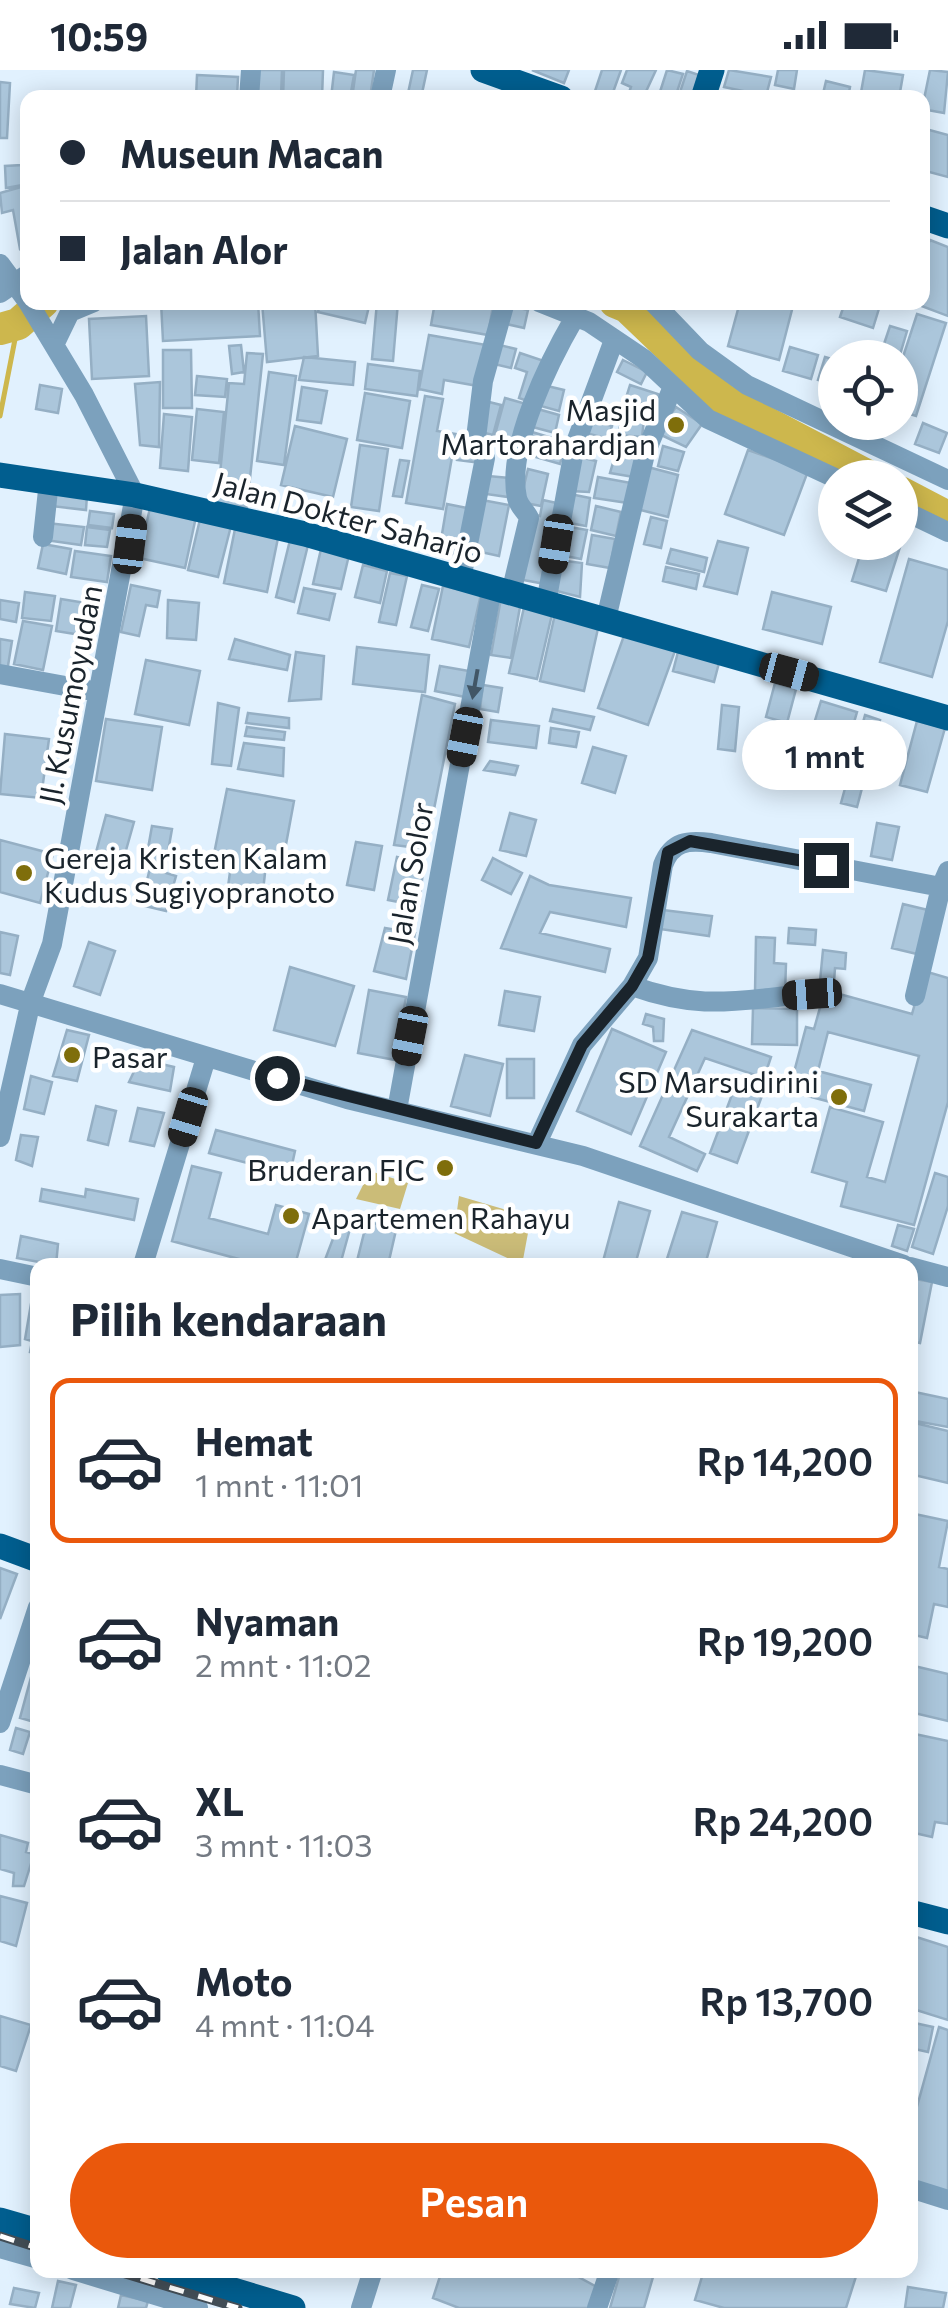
<!DOCTYPE html>
<html lang="id">
<meta charset="utf-8">
<style>
body{margin:0;font-family:Commissioner,sans-serif;background:#f6f6f7;color:#1f2937;height:100vh;display:flex;flex-direction:column;font-size:38px;white-space:nowrap}
*{box-sizing:border-box;margin:0}
p{font-size:32px;color:#747a83}
.icon{flex:none;width:55px;height:55px;fill:none;stroke:currentColor;stroke-width:2;stroke-linecap:round;stroke-linejoin:round}
.map{position:relative;flex:1;overflow:hidden}
.panel{position:absolute;left:30px;top:1188px;width:888px;height:1020px;display:flex;flex-direction:column;background:#fff;border-radius:20px;box-shadow:0 5px 25px #0003}
.panel>*{flex:none}
.top-card{position:absolute;left:20px;top:20px;width:910px;height:220px;border-radius:20px;box-shadow:0 5px 25px #0003;display:grid;align-content:center;height:220px;padding:0 40px;background:#fff}
.tools{position:absolute;left:818px;top:270px;display:grid;gap:20px}
.tools a{display:grid;place-items:center;width:100px;height:100px;border-radius:50%;background:#fff;box-shadow:0 5px 25px #0003;font-size:50px}
.end{position:absolute;width:45px;height:45px;margin:-22px;border:12px solid #1a242c;background:#fff;box-shadow:0 0 0 5px #fff}
.from{border-radius:50%}
.bubble{position:absolute;height:70px;border-radius:35px;background:#fff;box-shadow:0 5px 25px #0003;font-size:32px;font-weight:600;line-height:70px;text-align:center}
.car{position:absolute;width:30px;height:60px;margin:-30px -15px;border-radius:12px;box-shadow:0 0 8px 2px #0007;background:linear-gradient(#222 24%,#8ab4d8 0 40%,#222 0 76%,#8ab4d8 0 86%,#222 0)}
.top-card b{display:flex;align-items:center;gap:35px;height:95px;font-size:38px}
.top-card b+b{border-top:2px solid #e0e1e3}
.top-card i{width:25px;height:25px;background:#1f2937}
ul{padding:0;list-style:none}
li{display:flex;align-items:center;gap:30px;height:165px;margin:0 20px 15px;padding:0 20px;border:5px solid transparent;border-radius:20px}
li div{flex:1}
li b{display:block;font-size:38px}
li em{font-style:normal;font-weight:600}
li.active{border-color:#ea580c}
li>.icon{width:90px;height:90px;stroke-width:1.5}
h2{padding:0 40px;font-size:45px;line-height:120px}
.cta{display:flex;gap:20px;margin-top:auto;padding:20px 40px}
.cta a{flex:1;height:115px;border-radius:60px;background:#ea580c;color:#fff;font-size:40px;font-weight:600;line-height:115px;text-align:center}
.status{display:flex;justify-content:space-between;align-items:center;height:70px;padding:0 50px;background:#fff;direction:ltr}
.status svg{height:28px;fill:currentColor}
.map>svg:first-child{display:block}
.green{fill:#cbbc78}
.lines{fill:none;stroke-linecap:round;stroke-linejoin:round}
.stream{stroke:#cdb74d;stroke-width:5}
.river{stroke:#cdb74d;stroke-width:32}
.building{fill:#abc6db;stroke:#95afc4;stroke-width:2.5}
.minor{stroke:#7ca1bd;stroke-width:20}
.major{stroke:#015e8f;stroke-width:25}
.rail-casing{stroke:#434e57;stroke-width:9}
.rail{stroke:#fff;stroke-width:5;stroke-dasharray:15;stroke-linecap:butt}
.oneway{fill:#415666}
.route{stroke:#1a242c;stroke-width:12}
.poi-dot{fill:#7f6e0b;stroke:#fff;stroke-width:4}
.labels{text-anchor:middle;dominant-baseline:central;stroke-width:9;stroke-linejoin:round;paint-order:stroke}
.poi-label{font-size:30px;fill:#1a242c;stroke:#fff;text-anchor:end}
.street-label{font-size:30px;fill:#1a242c;stroke:#fff}
</style>
<div class="status"><b>10:59</b><svg viewBox="0 0 49 12"><path d="M0 12V9h3v3zM5 12V6h3v6zM10 12V3h3v9zM15 12V0h3v12zM26 1h20v11H26zM47 4h2v5h-2z"/></svg></div>
<div class="map">
<svg width="948" height="2238" viewBox="0 0 948 2238">
<rect width="100%" height="100%" fill="#e1f1fe"/>
<path class="green" d="M370,1101l38,12 -8,26 -44,-10z
M459,1126l72,21 -9,48 -68,-32z"/>
<g class="lines">
<path class="stream" d="M0,346l18,-92"/>
<path class="river" d="M615,232l12,5 97,93 148,78
M0,259l18,-5 25,-22
M900,422l48,25"/>
</g>
<path class="building" d="M258,0h24l-1,28h-24z
M284,0h39l-1,28h-39z
M356,0h18l-4,28h-18z
M413,0h14l-6,28h-14z
M532,0h37l-5,13z
M602,0h19l-10,28 -17,-4z
M627,0h29l-13,28h-16l4,-11 -9,-4z
M667,0l16,4 -8,24h-17z
M729,0l42,7 -5,19 -42,-9z
M778,0h19l-3,19 -19,-4z
M865,0l38,5 -4,23h-39z
M930,0l18,2 -4,41 -22,-4z
M687,1l15,5 -8,22h-16z
M334,2l20,3 -4,23h-19z
M197,5l41,2 -1,21h-41z
M826,11l24,6 -2,11h-26z
M0,12l10,1 -3,55h-7z
M922,58l26,7v42l-26,-7z
M22,85h6v29l-22,4 -1,-22 17,-1z
M28,115v61l-8,3 -7,-39 -11,3 -2,-20z
M930,170l18,7v69l-37,-14h11v-43z
M161,232h97l2,34 -97,5z
M262,232h53l3,54 -51,6z
M320,232h50l-5,21 -47,-11z
M377,232h21l-5,59 -21,-2z
M435,232l58,4 -5,29 -57,-10z
M740,232h54l-15,58 -51,-14z
M845,232h36l-8,26 -33,-11z
M506,235l22,5 -4,18 -22,-5z
M917,244l29,9 -30,93 -16,-5v-45z
M146,246l3,60 -57,3 -3,-60z
M890,256l17,5 -8,27 -18,-5z
M429,265l57,10 -8,41 -34,-6 -2,14 -23,-5z
M495,274l21,5 -5,19 -21,-5z
M241,275l3,27 -12,2 -3,-28z
M790,277l28,8 -7,24 -28,-8z
M163,280h28l1,58h-29z
M247,283l16,1 -16,153 -30,-3 12,-121 15,1z
M520,283l24,8 -14,41 -11,-4 8,-26 -12,-4z
M304,287l51,5 -2,23 -54,-5z
M825,287l10,3v25l-17,-5z
M623,290l24,12 -6,12 -24,-12z
M368,294l52,7 -3,25 -52,-7z
M269,302l27,4 -12,89 -27,-4z
M197,306l30,3 -2,18 -30,-2z
M160,312l-1,65 -19,-2 -5,-61z
M40,315l22,4 -4,24 -22,-4z
M543,315l21,5 -5,21 -22,-6z
M630,315l28,9 -4,14 -28,-10z
M302,317l25,4 -6,32 -24,-3z
M365,323l45,8 -8,47 -45,-8z
M425,326l18,3 -6,32 19,3 -13,75 -37,-6z
M505,328l25,7 -11,43 -26,-6z
M485,331l16,4 -8,30 -16,-4z
M676,337l26,17 -16,23 -29,-14z
M534,338l25,7 -4,18 -26,-7z
M197,339l27,3 -5,51 -27,-3z
M164,344l28,3 -4,54 -28,-3z
M622,348l22,2 -2,17 -24,-2z
M590,350l22,6 -4,13 -22,-6z
M923,353l24,10 -8,20 -24,-9z
M295,356l52,13 -14,58 -52,-12z
M532,362l34,10 -6,22 -35,-10z
M459,371l25,3 -2,19 -25,-3z
M619,372l22,6 -7,29 -24,-4z
M360,375l28,4 -9,62 -28,-4z
M663,376l21,6 -6,19 -20,-5z
M748,380l60,21 -24,64 -59,-21z
M576,386l20,5 -7,31 -19,-1z
M400,390l9,1 -7,36 -9,-1z
M644,396l34,9 -10,42 -35,-9z
M528,399l20,5 -7,32 -21,-4z
M488,406l23,2 -3,19 -22,-3z
M598,407l33,6 -3,20 -34,-5z
M53,421l34,4 -1,15 -35,-4z
M570,424l20,4 -4,28 -22,-4z
M482,430l27,5 -10,51 -27,-6z
M543,430l18,4 -16,80 -27,-5 13,-65 9,2z
M151,433l46,9 -12,56 -46,-10z
M447,434l20,4 -8,47 -20,-3z
M596,436l25,6 -5,24 -25,-6z
M90,441l24,3 -2,14 -24,-3z
M201,445l31,7 -14,55 -30,-7z
M651,447l16,4 -6,27 -17,-4z
M47,453l37,4 -3,18 -36,-5z
M236,454l43,9 -12,59 -43,-9z
M564,456l23,4 -6,29 -21,-4z
M87,457l23,3 -3,17 -22,-2z
M592,465l23,4 -5,29 -23,-4z
M291,466l18,5 -15,61 -18,-5z
M718,471l30,7 -11,46 -33,-8z
M864,472l36,5 -14,44 -34,-10z
M43,474l28,5 -5,25 -28,-6z
M321,479l28,6 -8,34 -28,-5z
M671,479l36,9 -3,14 -37,-9z
M75,481l36,5 -4,26 -36,-5z
M909,489l39,11v51l-16,56 -52,-15z
M558,490l24,3 -2,34 -27,-7z
M363,495l24,6 -7,32 -25,-6z
M666,497l33,7 -3,15 -33,-8z
M390,503l17,3 -11,49 -17,-3z
M131,515l29,6 -3,16 -11,-2 -7,31 -18,-4z
M422,515l17,4 -11,42 -17,-4z
M443,516l38,8 -12,53 -37,-8z
M304,518l31,6 -6,26 -31,-7z
M25,522l30,4 -4,25 -29,-3z
M772,522l59,15 -9,37 -59,-15z
M501,528l20,3 -10,57 -20,-3z
M61,529l25,4 -5,32 -25,-4z
M0,530l19,3 -3,19 -16,-3z
M168,530l31,3 -3,37 -29,-2z
M525,533l28,7 -16,69 -28,-6z
M555,544l44,10 -15,67 -44,-10z
M23,551l29,5 -9,44 -29,-6z
M626,560l50,18 -28,77 -50,-17z
M0,569l12,2 -5,31 -7,-1z
M235,569l55,16 -3,15 -58,-11z
M357,577l72,8 -4,37 -72,-8z
M679,578l41,11 -6,23 -41,-11z
M296,582l28,4 -3,43 -32,2z
M146,590l54,11 -11,54 -54,-11z
M440,596l29,5 -4,26 -30,-6z
M775,613l21,6 -9,34 -21,-6z
M483,615l19,3 -4,24 -18,-3z
M422,625l33,9 -29,145 -32,-4z
M821,631l36,11 -16,55 -37,-11z
M218,633l21,5 -8,58 -19,-2z
M722,635l17,2 -4,44 -17,-2z
M553,639l41,8 -4,13 -40,-9z
M248,643l41,5v10l-43,-5z
M865,645l15,5 -23,87 -16,-4z
M106,649l56,8 -10,63 -56,-9z
M491,650l48,6 -3,22 -48,-6z
M917,651l28,7 -18,64 -27,-7z
M247,657l38,5 -1,8 -39,-4z
M767,657l20,5 -8,31 -19,-5z
M551,658l28,4 -3,15 -27,-4z
M5,664l44,5 -8,59 -41,-4z
M244,673l40,5 -1,28 -45,-7z
M593,677l33,9 -11,37 -33,-10z
M490,691l28,5 -3,9 -31,-5z
M227,719l67,12 -12,65 -16,-2 -3,27 -35,-4 4,-30 -18,-3z
M510,743l26,7 -10,36 -26,-6z
M106,745l28,7 -13,46 -27,-8z
M877,753l22,4 -7,33 -21,-4z
M152,756l20,3 -6,34 -20,-3z
M0,770l53,14 -13,49 -40,-11z
M356,772l26,4 -8,44 -27,-5z
M397,787l27,6 -5,43 -31,-6z
M493,788l29,15 -11,21 -29,-14z
M150,798l26,8 -10,35 -25,-6z
M530,806l19,9 82,13 -5,29 -76,-15 -10,21 70,16 -5,23 -104,-24z
M903,834l29,7 -11,44 -29,-7z
M663,840l49,6 -3,20 -49,-7z
M385,858l30,5 -9,46 -32,-8z
M789,858l27,2 -1,15 -27,-2z
M0,862l18,4 -8,39 -10,-2z
M756,867l19,1 -1,25 12,1 -1,29 -30,-1z
M89,872l26,9 -15,44 -26,-9z
M823,880l23,3 -1,16 -10,-1 -1,14 -14,-1z
M290,897l64,19 -19,60 -61,-16z
M924,901l24,7v124l-34,123 -73,-19 6,-24 -35,-10 18,-65 53,15 -16,55 18,5 34,-126 -91,-24 -10,39 53,14 -7,26 -75,-20 17,-64 8,2 11,-39 87,24z
M369,920l37,7 -11,63 -37,-7z
M505,921l35,6 -6,34 -35,-6z
M753,938l44,1v36l-45,-1z
M646,944l18,5 -1,22h-9l-1,-14 -10,-3z
M612,959l54,23 -35,82 -54,-23z
M67,960l22,5 -12,46 -24,-5z
M692,960l79,27 -7,21 -59,-20 -36,79 36,17 -8,17 -57,-25z
M465,985l38,9 -13,52 -39,-10z
M140,989l34,8 -4,24 -41,-9z
M507,989h27v39h-27z
M31,1006l21,6 -8,32 -20,-5z
M736,1014l27,9 -26,70 -27,-10z
M96,1036l20,5 -8,34 -20,-5z
M138,1038l26,5 -10,33 -24,-5z
M216,1060l79,21 -5,23 -81,-21z
M21,1065l17,2 -6,29 -16,-6z
M192,1096l29,7 -12,45 59,16 8,-29 33,9 -14,51h-34l-89,-24z
M935,1103l13,4v29l-15,48 -21,-7z
M42,1119l43,8 1,-8 52,10 -4,21 -94,-19z
M619,1132l31,9 -15,54h-33z
M682,1142l35,10 -12,43h-40z
M342,1145l11,3 -13,47h-17z
M367,1151l29,9 -8,35h-32z
M898,1155l16,4 -7,22 -15,-5z
M21,1166l37,8 -2,21 -39,-7z
M910,1208l22,4 -12,61 -10,-2z
M20,1224v51l-20,2v-52z
M32,1228h6v56l-8,-2 2,-11 -7,-2z
M910,1321l38,8v28l-38,-7z
M915,1353l33,8v52l-38,-9z
M910,1443l38,8 -9,46 9,2v38l-14,-3 -7,34 -17,-4z
M0,1498l17,6 -17,45z
M910,1595l38,9v47l-38,-9z
M33,1600l5,2v51l-18,-5z
M16,1658l14,4 -7,22 -13,-4z
M910,1663l38,8v83l-13,-2 -3,15 -22,-5z
M0,1765l28,8 -2,9 8,2 -10,32h-11l1,-13 -14,-4z
M0,1826l27,7 -11,43 -16,-5z
M910,1865l38,12v73l-38,-12z
M0,1946l31,9 -15,46 -16,-5z
M910,1952l23,5 -5,25 -18,-4z
M939,1957l9,3v163l-38,-10v-51z
M442,2200h134l-1,5 22,12 -8,21h-130l-26,-10z
M621,2200h34l-11,38h-34z
M704,2200h154l-12,38h-122l-29,-8z
M58,2211l18,4 -6,23h-18z
M908,2217l38,6 -3,15h-38z
M14,2218l25,5 -4,15 -25,-4z
M121,2225l27,6 -2,7h-28z"/>
<g class="lines">
<path class="minor" d="M249,28l2,-28
M380,28l6,-28
M0,194l28,38
M0,223l28,-19
M539,232l50,20 55,37 64,60 127,59
M653,232l47,49 47,34 201,95
M55,273l15,-31 24,-10
M476,368l7,-57 22,-79
M900,439l48,23
M43,467l6,-56
M461,509l24,-121
M511,523l18,-75c-3,-7 -10,-11 -12,-20 -11,-51 33,-138 58,-181
M546,533l29,-158 39,-105
M606,549l39,-165 27,-65
M0,604l98,18
M632,916c73,26 108,13 180,8
M0,924l347,105 236,57 321,109
M915,926l26,-109
M397,1040l95,-522
M0,1067l31,-136 21,-57 83,-449 -51,-100 -56,-93
M537,1073l45,-98 50,-59 16,-28 15,-93c9,-24 25,-25 48,-22l230,44 7,-16
M143,1195l63,-207
M910,1197l38,10
M0,1199l38,8
M0,1653l38,-116
M0,1705l38,10
M910,2118l38,12
M0,2178l38,11
M73,2200l125,38
M361,2238l12,-38
M597,2238l13,-38"/>
<path class="major" d="M483,0l78,28
M703,28l9,-28
M922,147l26,9
M0,405l135,20 170,39 643,184
M0,1476l38,14
M910,1842l38,10
M0,2150l38,11
M167,2200l126,38"/>
<defs>
<path id="rail" d="M0,2166l38,12
M112,2200l126,38"/>
</defs>
<use href="#rail" class="rail-casing"/>
<use href="#rail" class="rail"/>
</g>
<defs><path id="oneway-solid" d="M-6-.8H1V-3.2L6.5 0L1 3.2V.8H-6Z" transform="scale(2.5)"/></defs>
<use class="oneway" href="#oneway-solid" transform="translate(475 614) rotate(100)"/>
<g class="lines">
<path class="route" d="M277,1008l259,65 46,-98 50,-59 16,-28 20,-106 22,-11 136,24"/>
</g>
<g class="poi-dot">
<circle cx="676" cy="355" r="10"/>
<circle cx="24" cy="803" r="10"/>
<circle cx="72" cy="985" r="10"/>
<circle cx="839" cy="1027" r="10"/>
<circle cx="445" cy="1098" r="10"/>
<circle cx="291" cy="1146" r="10"/>
</g>
<g class="labels">
<g class="poi-label">
<text x="656" y="338">Masjid<tspan x="656" dy="34">Martorahardjan</tspan></text>
<text x="44" y="786" text-anchor="start">Gereja Kristen Kalam<tspan x="44" dy="34">Kudus Sugiyopranoto</tspan></text>
<text x="92" y="985" text-anchor="start">Pasar</text>
<text x="819" y="1010">SD Marsudirini<tspan x="819" dy="34">Surakarta</tspan></text>
<text x="425" y="1098">Bruderan FIC</text>
<text x="311" y="1146" text-anchor="start">Apartemen Rahayu</text>
</g>
<g class="street-label">
<text transform="translate(349 446) rotate(15)">Jalan Dokter Saharjo</text>
<text transform="translate(69 624) rotate(-79)">Jl. Kusumoyudan</text>
<text transform="translate(409 803) rotate(-80)">Jalan Solor</text>
</g>
</g>
</svg>
<div class="tools">
<a><svg class="icon" aria-label="locate" viewBox="0 0 24 24"><circle cx="12" cy="12" r="6"/><path d="M12 2v4M12 18v4M2 12h4M18 12h4"/></svg></a>
<a><svg class="icon" aria-label="layers" viewBox="0 0 24 24"><path d="M12 4l9 5-9 5-9-5zM3 14l9 5 9-5"/></svg></a>
</div>
<i class="end from" style="left:277px;top:1008px"></i>
<i class="end" style="left:826px;top:795px"></i>
<div class="bubble" style="left:742px;top:650px;width:165px">1 mnt</div>
<i class="car" style="left:130px;top:474px;rotate:7deg"></i>
<i class="car" style="left:556px;top:474px;rotate:189deg"></i>
<i class="car" style="left:789px;top:602px;rotate:105deg"></i>
<i class="car" style="left:465px;top:667px;rotate:191deg"></i>
<i class="car" style="left:812px;top:924px;rotate:266deg"></i>
<i class="car" style="left:410px;top:966px;rotate:191deg"></i>
<i class="car" style="left:188px;top:1047px;rotate:197deg"></i>
<div class="top-card">
<b><i class="from"></i>Museun Macan</b>
<b><i></i>Jalan Alor</b>
</div>
<section class="panel">
<h2>Pilih kendaraan</h2>
<ul>
<li class="active"><svg class="icon" aria-label="car" viewBox="0 0 24 24"><path d="M5 17H2v-5l4-1 3-4h7l3 4 3 1v5h-3M9 17h6M6 11h13"/><circle cx="7" cy="17" r="2"/><circle cx="17" cy="17" r="2"/></svg><div><b>Hemat</b><p>1 mnt · 11:01</p></div><em>Rp 14,200</em></li>
<li><svg class="icon" aria-label="car" viewBox="0 0 24 24"><path d="M5 17H2v-5l4-1 3-4h7l3 4 3 1v5h-3M9 17h6M6 11h13"/><circle cx="7" cy="17" r="2"/><circle cx="17" cy="17" r="2"/></svg><div><b>Nyaman</b><p>2 mnt · 11:02</p></div><em>Rp 19,200</em></li>
<li><svg class="icon" aria-label="car" viewBox="0 0 24 24"><path d="M5 17H2v-5l4-1 3-4h7l3 4 3 1v5h-3M9 17h6M6 11h13"/><circle cx="7" cy="17" r="2"/><circle cx="17" cy="17" r="2"/></svg><div><b>XL</b><p>3 mnt · 11:03</p></div><em>Rp 24,200</em></li>
<li><svg class="icon" aria-label="car" viewBox="0 0 24 24"><path d="M5 17H2v-5l4-1 3-4h7l3 4 3 1v5h-3M9 17h6M6 11h13"/><circle cx="7" cy="17" r="2"/><circle cx="17" cy="17" r="2"/></svg><div><b>Moto</b><p>4 mnt · 11:04</p></div><em>Rp 13,700</em></li>
</ul>
<div class="cta"><a>Pesan</a></div>
</section>
</div>
